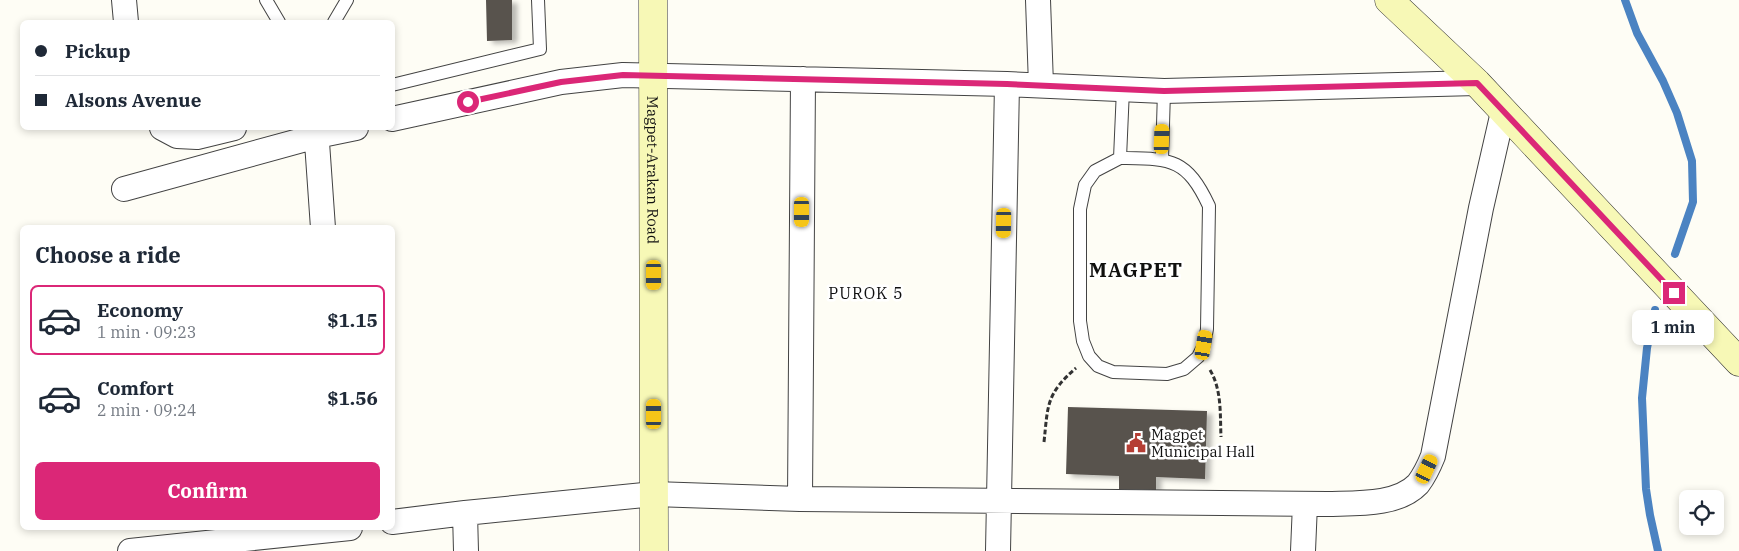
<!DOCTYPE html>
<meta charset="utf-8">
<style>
body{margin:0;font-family:"IBM Plex Serif",serif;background:#f2f2f3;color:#1f2937;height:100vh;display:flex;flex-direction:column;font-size:19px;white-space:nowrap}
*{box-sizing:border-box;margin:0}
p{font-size:16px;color:#747a83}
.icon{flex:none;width:28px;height:28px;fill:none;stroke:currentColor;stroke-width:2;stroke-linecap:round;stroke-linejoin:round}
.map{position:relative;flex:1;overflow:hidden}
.drawer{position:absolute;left:20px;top:225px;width:375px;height:305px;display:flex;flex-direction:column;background:#fff;border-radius:8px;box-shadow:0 2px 8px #0003}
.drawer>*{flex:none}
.guide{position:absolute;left:20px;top:20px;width:375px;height:110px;border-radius:8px;box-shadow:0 2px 8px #0003;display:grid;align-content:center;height:110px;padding:0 15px;background:#fff}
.tools{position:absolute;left:1679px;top:490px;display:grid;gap:10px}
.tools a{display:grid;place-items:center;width:45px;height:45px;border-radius:8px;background:#fff;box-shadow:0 2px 8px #0003;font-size:25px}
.end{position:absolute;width:22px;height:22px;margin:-11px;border:6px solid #db2777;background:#fff;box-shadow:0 0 0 2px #fff}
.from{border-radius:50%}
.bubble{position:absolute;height:35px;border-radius:8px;background:#fff;box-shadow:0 2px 8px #0003;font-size:16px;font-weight:800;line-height:35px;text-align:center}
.car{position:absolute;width:15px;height:30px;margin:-15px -8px;border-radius:6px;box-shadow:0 0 4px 1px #0007;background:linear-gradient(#f5c518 24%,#345 0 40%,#f5c518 0 76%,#345 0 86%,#f5c518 0)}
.guide b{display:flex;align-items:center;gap:18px;height:48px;font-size:19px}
.guide b+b{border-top:1px solid #e0e1e3}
.guide i{width:12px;height:12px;background:#1f2937}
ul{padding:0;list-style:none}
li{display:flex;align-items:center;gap:15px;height:70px;margin:0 10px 8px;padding:0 5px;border:2px solid transparent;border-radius:8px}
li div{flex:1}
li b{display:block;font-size:19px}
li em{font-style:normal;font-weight:800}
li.active{border-color:#db2777}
li>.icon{width:45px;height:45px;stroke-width:1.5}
h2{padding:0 15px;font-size:22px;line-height:60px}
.primary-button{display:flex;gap:10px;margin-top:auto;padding:10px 15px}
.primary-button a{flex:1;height:58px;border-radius:8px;background:#db2777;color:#fff;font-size:20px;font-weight:800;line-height:58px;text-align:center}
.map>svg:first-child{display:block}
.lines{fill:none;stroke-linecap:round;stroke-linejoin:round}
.stream{stroke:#4b83c2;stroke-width:8}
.building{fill:#58534e;filter:url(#shadow)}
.service-casing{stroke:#434343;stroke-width:14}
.minor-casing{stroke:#434343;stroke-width:26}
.secondary-casing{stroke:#323232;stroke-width:29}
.path{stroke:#323232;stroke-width:3;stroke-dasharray:5 2.5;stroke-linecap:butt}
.service{stroke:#fff;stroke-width:12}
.minor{stroke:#fff;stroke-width:24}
.secondary{stroke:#f7f8b6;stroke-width:28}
.route{stroke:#db2777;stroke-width:6}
.labels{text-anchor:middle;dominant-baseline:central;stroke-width:5;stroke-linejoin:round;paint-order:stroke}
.street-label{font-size:15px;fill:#101010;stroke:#fff}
.poi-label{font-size:15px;fill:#101010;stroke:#fff;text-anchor:start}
.neighbourhood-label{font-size:16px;letter-spacing:1px;fill:#101010;stroke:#fff}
.district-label{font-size:20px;font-weight:bold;letter-spacing:1px;fill:#101010;stroke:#fff}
</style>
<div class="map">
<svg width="1739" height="551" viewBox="0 0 1739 551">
<defs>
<filter id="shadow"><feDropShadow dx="5.5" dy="3" stdDeviation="2.5" flood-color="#0004"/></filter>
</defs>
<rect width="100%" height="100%" fill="#fefdf5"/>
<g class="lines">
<path class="stream" d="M1625,0l12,33 26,48 14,32 15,48 1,41 -18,52
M1655,310l-8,38 -5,50 4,91 4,26 8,36"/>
</g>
<path class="building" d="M486,0h26v40l-25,1z
M1068,407l139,4 -2,68 -49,-2v13l-37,-1v-13l-53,-2z"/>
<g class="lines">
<defs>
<path id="service" d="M266,0l13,22
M334,22l13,-22
M392,85l148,-36 -2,-49
M1120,158c50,1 66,-1 89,48l-2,123 -3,16 -6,12 -14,12 -17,5 -54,-2 -15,-6 -9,-10 -6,-15 -3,-20v-112l5,-24 10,-14z
M1120,158l3,-69
M1162,159l2,-68"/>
<path id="minor" d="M124,0l2,22
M1038,0l3,85
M392,119l169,-37 62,-7 384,9 157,7 313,-8
M162,128l15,8 20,1 37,-9
M316,128l7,100
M124,189l193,-53 39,-8
M800,499l3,-420
M465,513l1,38
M392,522l73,-9 189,-19 146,5 527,5c28,-1 70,2 91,-20 6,-8 11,-18 15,-28l48,-248 22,-96
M130,551l220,-23
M998,551l9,-467
M1303,551l2,-47"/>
<g id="secondary">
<path id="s1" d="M653,0l1,551"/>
<path d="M1389,0l88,83 262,279"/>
</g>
</defs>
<use href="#service" class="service-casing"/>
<use href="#minor" class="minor-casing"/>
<use href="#secondary" class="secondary-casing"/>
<path class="path" d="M1210,370c12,20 10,45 11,67
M1044,442c4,-37 2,-48 32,-74"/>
<use href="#service" class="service"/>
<use href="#minor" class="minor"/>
<use href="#secondary" class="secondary"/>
</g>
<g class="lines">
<path class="route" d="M468,102l93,-20 62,-7 384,9 157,7 313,-8 197,210"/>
</g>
<defs>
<symbol id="civic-bare" viewBox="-9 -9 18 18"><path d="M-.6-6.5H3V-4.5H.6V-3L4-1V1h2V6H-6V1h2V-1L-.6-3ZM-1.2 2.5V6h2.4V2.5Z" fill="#b53e34" stroke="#fff" stroke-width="2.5" paint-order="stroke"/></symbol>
</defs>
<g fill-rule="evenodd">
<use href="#civic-bare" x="1122" y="429" width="28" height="28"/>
</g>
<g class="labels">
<g class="street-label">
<text stroke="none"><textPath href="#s1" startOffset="170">Magpet-Arakan Road</textPath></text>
</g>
<g class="poi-label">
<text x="1151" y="434">Magpet<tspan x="1151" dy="17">Municipal Hall</tspan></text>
</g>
<g class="neighbourhood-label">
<text x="866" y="293">PUROK 5</text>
</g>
<g class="district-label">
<text x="1136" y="269">MAGPET</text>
</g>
</g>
</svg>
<div class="tools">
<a><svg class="icon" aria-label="locate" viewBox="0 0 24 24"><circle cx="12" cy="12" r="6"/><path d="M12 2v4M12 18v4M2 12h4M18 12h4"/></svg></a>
</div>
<i class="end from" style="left:468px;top:102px"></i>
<i class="end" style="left:1674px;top:293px"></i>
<div class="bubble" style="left:1632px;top:310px;width:82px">1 min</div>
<i class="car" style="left:1162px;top:139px;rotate:2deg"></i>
<i class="car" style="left:802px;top:212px;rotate:180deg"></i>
<i class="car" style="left:1004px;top:223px;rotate:181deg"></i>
<i class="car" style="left:654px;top:275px;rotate:180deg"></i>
<i class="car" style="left:1204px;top:345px;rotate:9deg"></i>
<i class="car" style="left:654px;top:414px;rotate:0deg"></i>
<i class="car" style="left:1427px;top:469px;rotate:25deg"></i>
<div class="guide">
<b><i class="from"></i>Pickup</b>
<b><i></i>Alsons Avenue</b>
</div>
<section class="drawer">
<h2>Choose a ride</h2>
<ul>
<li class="active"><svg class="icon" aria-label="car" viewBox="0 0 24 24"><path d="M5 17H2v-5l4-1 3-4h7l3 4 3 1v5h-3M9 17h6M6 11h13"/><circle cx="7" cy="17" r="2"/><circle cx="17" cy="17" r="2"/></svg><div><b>Economy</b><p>1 min · 09:23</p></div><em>$1.15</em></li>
<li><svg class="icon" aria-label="car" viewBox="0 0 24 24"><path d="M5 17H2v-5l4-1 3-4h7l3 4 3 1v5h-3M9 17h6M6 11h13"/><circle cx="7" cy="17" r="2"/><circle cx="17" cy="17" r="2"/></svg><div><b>Comfort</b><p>2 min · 09:24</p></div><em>$1.56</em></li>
</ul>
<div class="primary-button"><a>Confirm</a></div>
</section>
</div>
